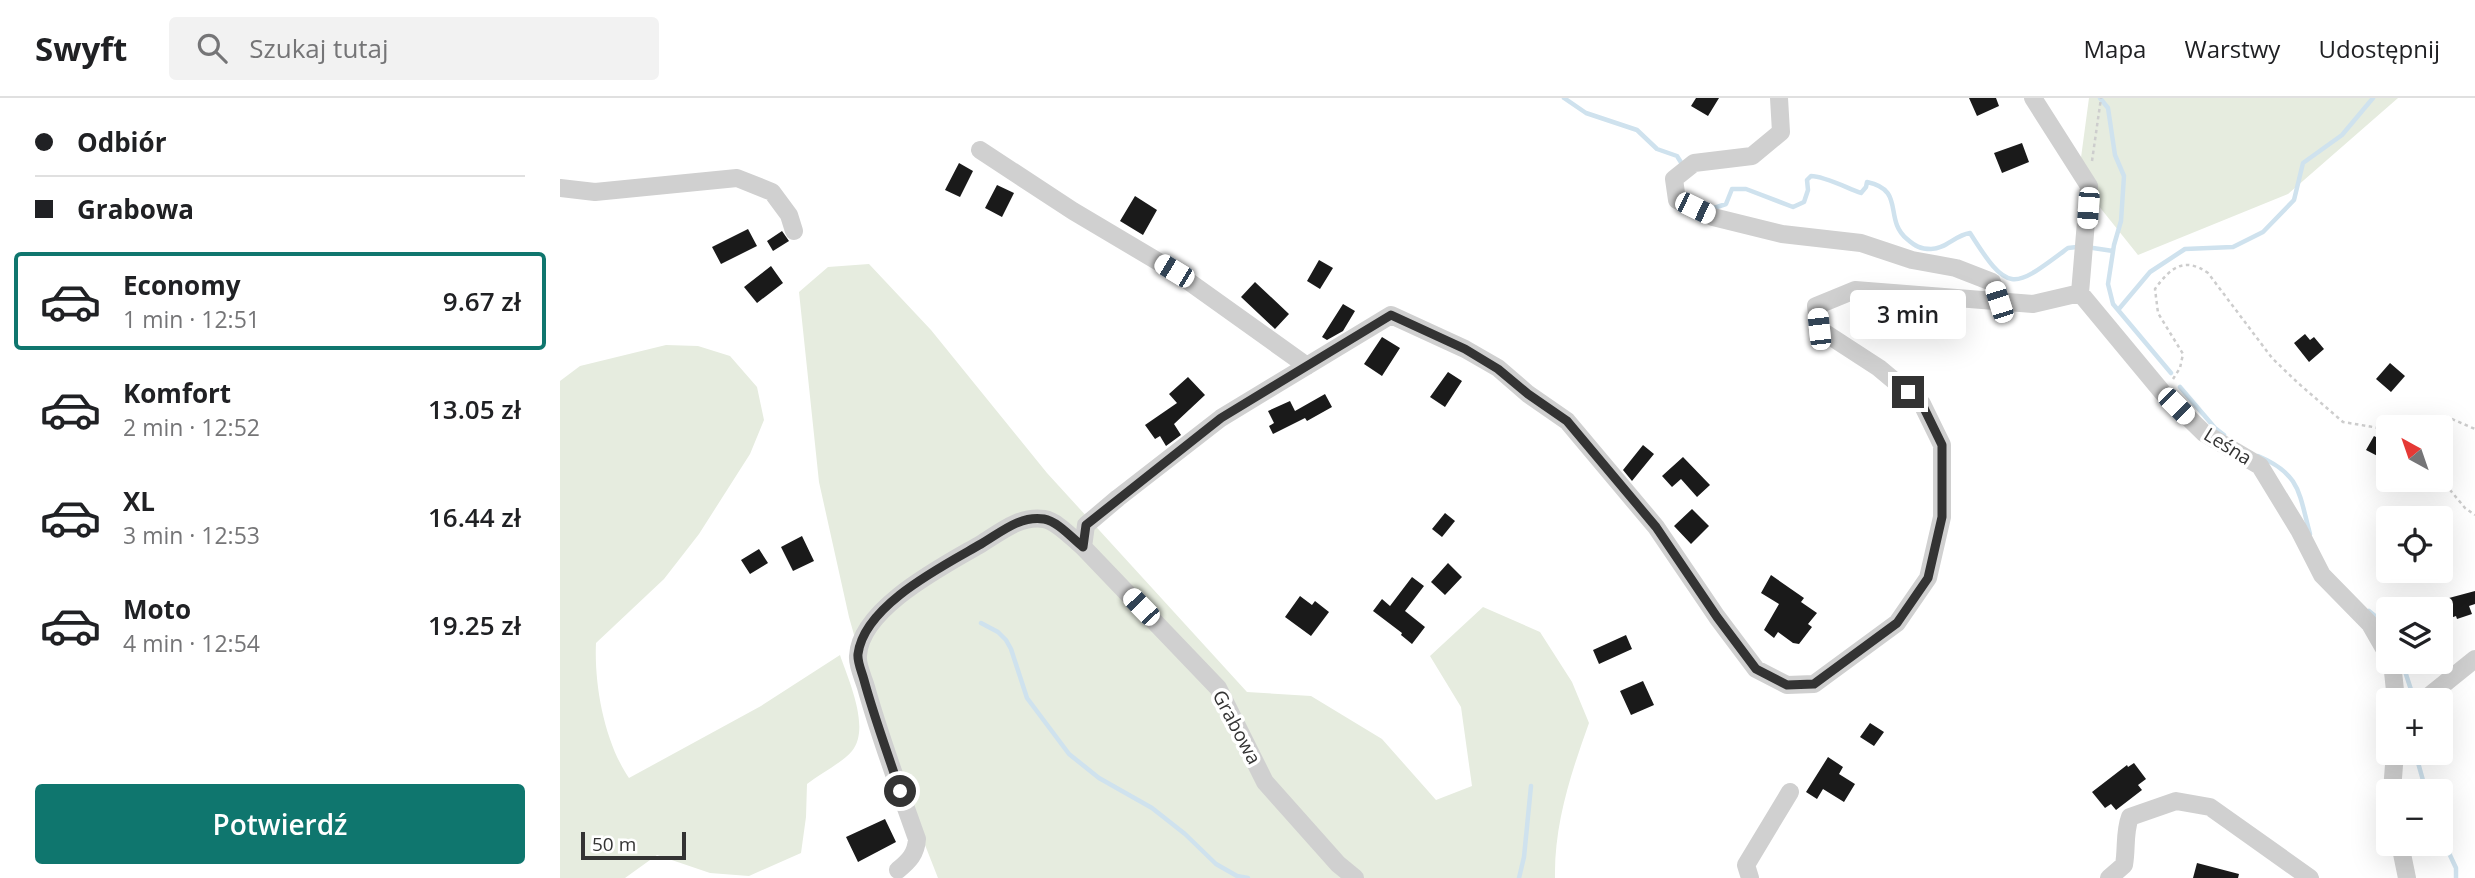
<!DOCTYPE html>
<html lang="pl">
<meta charset="utf-8">
<style>
body{margin:0;font-family:"Open Sans",sans-serif;background:#f2f2f2;color:#202124;height:100vh;display:flex;flex-direction:column;font-size:26px;white-space:nowrap}
*{box-sizing:border-box;margin:0}
p{font-size:23px;color:#757577}
.icon{flex:none;width:38px;height:38px;fill:none;stroke:currentColor;stroke-width:2;stroke-linecap:round;stroke-linejoin:round}
.map{position:relative;flex:1;overflow:hidden}
.panel{display:flex;flex-direction:column;background:#fff;width:560px}
.panel>*{flex:none}
.hud{display:grid;align-content:center;height:154px;padding:0 35px;background:#fff}
.needle{width:46px;rotate:320deg}
.fabs{position:absolute;left:1816px;top:317px;display:grid;gap:14px}
.fabs a{display:grid;place-items:center;width:77px;height:77px;border-radius:7px;background:#fff;box-shadow:0 7px 28px #0002;font-size:35px}
.scale{position:absolute;left:21px;bottom:18px;width:105px;box-sizing:border-box;padding-left:7px;border:4px solid #333;border-top:0;font-size:19px;line-height:24px;white-space:nowrap;color:#333;-webkit-text-stroke:5px #fff;paint-order:stroke}
.end{position:absolute;width:32px;height:32px;margin:-16px;border:9px solid #333;background:#fff;box-shadow:0 0 0 4px #fff}
.from{border-radius:50%}
.bubble{position:absolute;height:49px;border-radius:7px;background:#fff;box-shadow:0 7px 28px #0002;font-size:23px;font-weight:600;line-height:49px;text-align:center}
.car{position:absolute;width:21px;height:42px;margin:-21px -10px;border-radius:9px;box-shadow:0 0 5px 2px #0007;background:linear-gradient(#fff 24%,#345 0 40%,#fff 0 76%,#345 0 86%,#fff 0)}
.hud b{display:flex;align-items:center;gap:24px;height:66px;font-size:26px}
.hud b+b{border-top:2px solid #e0e0e0}
.hud i{width:18px;height:18px;background:#202124}
ul{padding:0;list-style:none}
li{display:flex;align-items:center;gap:21px;height:98px;margin:0 14px 10px;padding:0 21px;border:4px solid transparent;border-radius:7px}
li div{flex:1}
li b{display:block;font-size:26px}
li em{font-style:normal;font-weight:600}
li.selected{border-color:#0f766e}
li>.icon{width:63px;height:63px;stroke-width:1.5}
.action{display:flex;gap:14px;margin-top:auto;padding:14px 35px}
.action a{flex:1;height:80px;border-radius:7px;background:#0f766e;color:#fff;font-size:28px;font-weight:600;line-height:80px;text-align:center}
header{display:flex;align-items:center;gap:42px;box-sizing:border-box;height:98px;padding:0 35px;background:#fff;border-bottom:2px solid #e0e0e0}
header strong{font-size:33px}
nav{display:flex;gap:38px;margin-inline-start:auto;font-size:24px}
.search{width:490px;height:63px;background:#f2f2f2;display:flex;align-items:center;gap:18px;box-sizing:border-box;padding:0 24px;border-radius:7px;color:#757577;font-size:26px}
main{display:flex;flex:1;min-height:0}
.map>svg:first-child{display:block}
.green{fill:#e6ecdf}
.lines{fill:none;stroke-linecap:round;stroke-linejoin:round}
.stream{stroke:#cfe2ee;stroke-width:4.5}
.building{fill:#1a1a1a}
.path{stroke:#cdcdcd;stroke-width:2.5;stroke-dasharray:3.5 3.5;stroke-linecap:butt}
.minor{stroke:#d0d0d0;stroke-width:18}
.route{stroke:#333;stroke-width:9}
.labels{text-anchor:middle;dominant-baseline:central;stroke-width:7;stroke-linejoin:round;paint-order:stroke}
.street-label{font-size:19px;fill:#333;stroke:#fff}
</style>
<header>
<strong>Swyft</strong>
<div class="search"><svg class="icon" aria-label="search" viewBox="0 0 24 24"><circle cx="10" cy="10" r="6"/><path d="M15 15l6 6"/></svg>Szukaj tutaj</div>
<nav><a>Mapa</a><a>Warstwy</a><a>Udostępnij</a></nav>
</header>
<main>
<section class="panel">
<div class="hud">
<b><i class="from"></i>Odbiór</b>
<b><i></i>Grabowa</b>
</div>
<ul>
<li class="selected"><svg class="icon" aria-label="car" viewBox="0 0 24 24"><path d="M5 17H2v-5l4-1 3-4h7l3 4 3 1v5h-3M9 17h6M6 11h13"/><circle cx="7" cy="17" r="2"/><circle cx="17" cy="17" r="2"/></svg><div><b>Economy</b><p>1 min · 12:51</p></div><em>9.67 zł</em></li>
<li><svg class="icon" aria-label="car" viewBox="0 0 24 24"><path d="M5 17H2v-5l4-1 3-4h7l3 4 3 1v5h-3M9 17h6M6 11h13"/><circle cx="7" cy="17" r="2"/><circle cx="17" cy="17" r="2"/></svg><div><b>Komfort</b><p>2 min · 12:52</p></div><em>13.05 zł</em></li>
<li><svg class="icon" aria-label="car" viewBox="0 0 24 24"><path d="M5 17H2v-5l4-1 3-4h7l3 4 3 1v5h-3M9 17h6M6 11h13"/><circle cx="7" cy="17" r="2"/><circle cx="17" cy="17" r="2"/></svg><div><b>XL</b><p>3 min · 12:53</p></div><em>16.44 zł</em></li>
<li><svg class="icon" aria-label="car" viewBox="0 0 24 24"><path d="M5 17H2v-5l4-1 3-4h7l3 4 3 1v5h-3M9 17h6M6 11h13"/><circle cx="7" cy="17" r="2"/><circle cx="17" cy="17" r="2"/></svg><div><b>Moto</b><p>4 min · 12:54</p></div><em>19.25 zł</em></li>
</ul>
<div class="action"><a>Potwierdź</a></div>
</section>
<div class="map">
<svg width="1915" height="780" viewBox="0 0 1915 780">
<rect width="100%" height="100%" fill="#fff"/>
<path class="green" d="M1529,0h309l-110,96 -150,61 -60,-75z
M309,166l62,66 116,143 200,219 64,4 71,43 54,61 36,-14 -11,-79 -31,-51 53,-49 57,25 32,50 17,41c-18,50 -35,101 -34,155h-617l-55,-140 -34,-121 -30,-135 -20,-190 29,-25z
M106,247l32,1 32,10 27,31 7,33 -14,34 -51,80 -35,45 -68,64c-2,43 9,100 33,135l132,-72 79,-51c8,24 31,73 12,96 -9,11 -32,23 -45,33l-1,33 -5,36 -52,23 -39,-3 -53,-18 -32,23h-65v-497l20,-15z"/>
<g class="lines">
<path class="stream" d="M1004,0l22,15 51,17 20,19 20,7 5,8
M1540,0l8,10 7,47 9,21 -3,45 -7,24 -6,39 5,20 58,69
M1148,108l6,2 12,-4 6,-15h14l47,18 11,-5 4,-12 -1,-10 4,-4c13,0 36,12 50,17l5,-6 1,-5c39,8 16,37 40,57 8,7 13,10 24,10 15,0 24,-14 39,-16 39,62 43,56 98,15l9,-1
M1533,150l20,3
M1558,212l32,-38 35,-23 48,-2 30,-15 31,-32 9,-37 39,-28 31,-37
M1620,289l35,41 9,7
M1698,358c43,18 41,38 52,78
M1809,513l12,10 8,13
M421,525l17,9 8,8 5,9 16,49 42,56 30,24 53,30 33,26 31,30 21,12 11,2
M1842,564l12,37
M1855,654l11,39
M1881,738l15,32v10
M959,780l5,-21 7,-71"/>
</g>
<path class="building" d="M1136,0h23l-11,18 -17,-10z
M1409,0h27l3,8 -22,10z
M1462,45l7,19 -27,11 -8,-20z
M399,65l14,8 -13,26 -15,-7z
M437,87l17,8 -12,24 -17,-9z
M575,98l22,14 -14,25 -23,-14z
M188,131l9,17 -36,18 -9,-17z
M222,133l7,10 -16,10 -6,-10z
M759,162l14,8 -13,21 -13,-8z
M211,168l12,17 -26,20 -13,-16z
M695,184l34,32 -14,15 -34,-32z
M783,206l12,7 -12,20 -16,9 -5,-3z
M1745,236l5,6 4,-3 10,12 -15,13 -15,-19z
M822,239l18,11 -18,28 -18,-12z
M1830,265l15,13 -14,16 -15,-13z
M888,274l14,9 -17,26 -15,-10z
M628,279l17,18 -31,29 7,11 -15,11 -6,-10 -5,3 -10,-14 32,-22 -8,-9z
M765,296l7,13 -25,14 -2,-3 -32,16 -4,-8 5,-3 -6,-12 22,-10 5,10z
M1814,338l15,8v18l-23,-12z
M1083,347l11,9 -22,27 -9,-11z
M1123,359l27,28 -13,12 -16,-18 -9,8 -10,-11z
M1132,411l17,17 -18,18 -17,-18z
M885,415l10,8 -13,16 -10,-8z
M242,438l12,25 -21,10 -12,-24z
M199,451l9,14 -18,11 -9,-14z
M888,465l14,14 -17,18 -14,-13z
M1211,477l33,23 -3,4 16,11 -9,11 4,3 -13,17 -6,-1 -15,-11 -4,6 -10,-8 15,-26 -18,-11z
M852,479l12,9 -19,25 20,16 -13,17 -11,-9 1,-2 -29,-22 9,-12 8,7z
M1915,493v13l-6,2 3,8 -15,5 -1,-3 -8,3 -5,-15 7,-3 -1,-3z
M740,498l12,9 3,-4 14,11 -18,24 -26,-19z
M1864,499l5,12h-35v-1z
M1066,537l6,14 -33,15 -6,-14z
M1083,583l11,24 -23,10 -11,-24z
M1310,625l14,9 -10,14 -14,-9z
M1268,659l15,10 -4,7 16,10 -11,18 -21,-13 -6,10 -11,-7z
M1574,665l12,16 -8,6 4,5 -26,20 -5,-6 -6,4 -13,-16 35,-27 1,2z
M325,721l11,23 -38,20 -12,-25z
M1637,765l42,11 -1,4h-45z"/>
<g class="lines">
<path class="path" d="M1532,63l9,-63
M1613,281l7,-11 3,-14 -25,-41 -3,-24c15,-21 29,-33 53,-16l64,85 26,25 45,39 42,7
M1877,329l8,-11 30,13
M1881,381l24,29 10,7"/>
<path class="minor" d="M1219,0l2,34 -29,24 -58,7 -20,16 3,21 36,17 69,17 79,9 51,17 44,8 36,14 7,19
M1473,0l56,88 -9,107
M420,52l93,61 101,60 133,95
M0,90l35,4 142,-14 35,14 17,23 5,16
M1832,564l4,38
M1864,602l51,-41
M1832,693l3,-39
M1840,746l7,34
M338,772c11,-9 18,-16 19,-31 -18,-51 -37,-101 -51,-152 -3,-10 -9,-22 -8,-31 2,-48 87,-91 123,-112 18,-11 39,-29 63,-25 13,2 28,19 39,28
M795,780l-17,-14 -73,-82 -47,-94 -135,-141 3,-22 32,-27 103,-80 170,-103 74,34 33,19 30,26 39,27 89,106 61,90 39,52 31,16 27,-1 83,-61 31,-45 14,-61v-72l-20,-41 -43,-36 -60,-39 -3,-23 39,-16 178,14 47,-11 83,100 41,40 56,33 39,64 23,45 48,49 19,33
M1190,780l-4,-13 44,-73
M1549,780l15,-13c3,-17 0,-32 6,-48l46,-16 34,6 100,71"/>
</g>
<g class="lines">
<path class="route" d="M340,693c-12,-37 -26,-74 -36,-111 -2,-8 -7,-18 -6,-26 6,-49 85,-88 123,-110 19,-11 39,-29 63,-25 13,2 28,19 39,28l3,-22 135,-107 170,-103 74,34 33,20 30,25 39,27 89,106 61,90 39,52 31,16 27,-1 83,-61 31,-45 14,-61v-72l-20,-41 -14,-12"/>
</g>
<g class="labels">
<g class="street-label">
<text transform="translate(1668 348) rotate(32)">Leśna</text>
<text transform="translate(677 629) rotate(62)">Grabowa</text>
</g>
</g>
</svg>
<div class="fabs">
<a><svg class="needle" viewBox="-14 -14 28 28"><path d="M0-13l5 13h-10z" fill="#e53935"/><path d="M0 13l5-13h-10z" fill="#757577"/></svg></a>
<a><svg class="icon" aria-label="locate" viewBox="0 0 24 24"><circle cx="12" cy="12" r="6"/><path d="M12 2v4M12 18v4M2 12h4M18 12h4"/></svg></a>
<a><svg class="icon" aria-label="layers" viewBox="0 0 24 24"><path d="M12 4l9 5-9 5-9-5zM3 14l9 5 9-5"/></svg></a>
<a>+</a>
<a>−</a>
</div>
<div class="scale">50 m</div>
<i class="end from" style="left:340px;top:693px"></i>
<i class="end" style="left:1348px;top:294px"></i>
<div class="bubble" style="left:1290px;top:192px;width:116px">3 min</div>
<i class="car" style="left:1135px;top:110px;rotate:116deg"></i>
<i class="car" style="left:1528px;top:110px;rotate:184deg"></i>
<i class="car" style="left:614px;top:173px;rotate:301deg"></i>
<i class="car" style="left:1439px;top:204px;rotate:342deg"></i>
<i class="car" style="left:1259px;top:231px;rotate:354deg"></i>
<i class="car" style="left:1616px;top:308px;rotate:135deg"></i>
<i class="car" style="left:581px;top:509px;rotate:316deg"></i>
</div>
</main>
